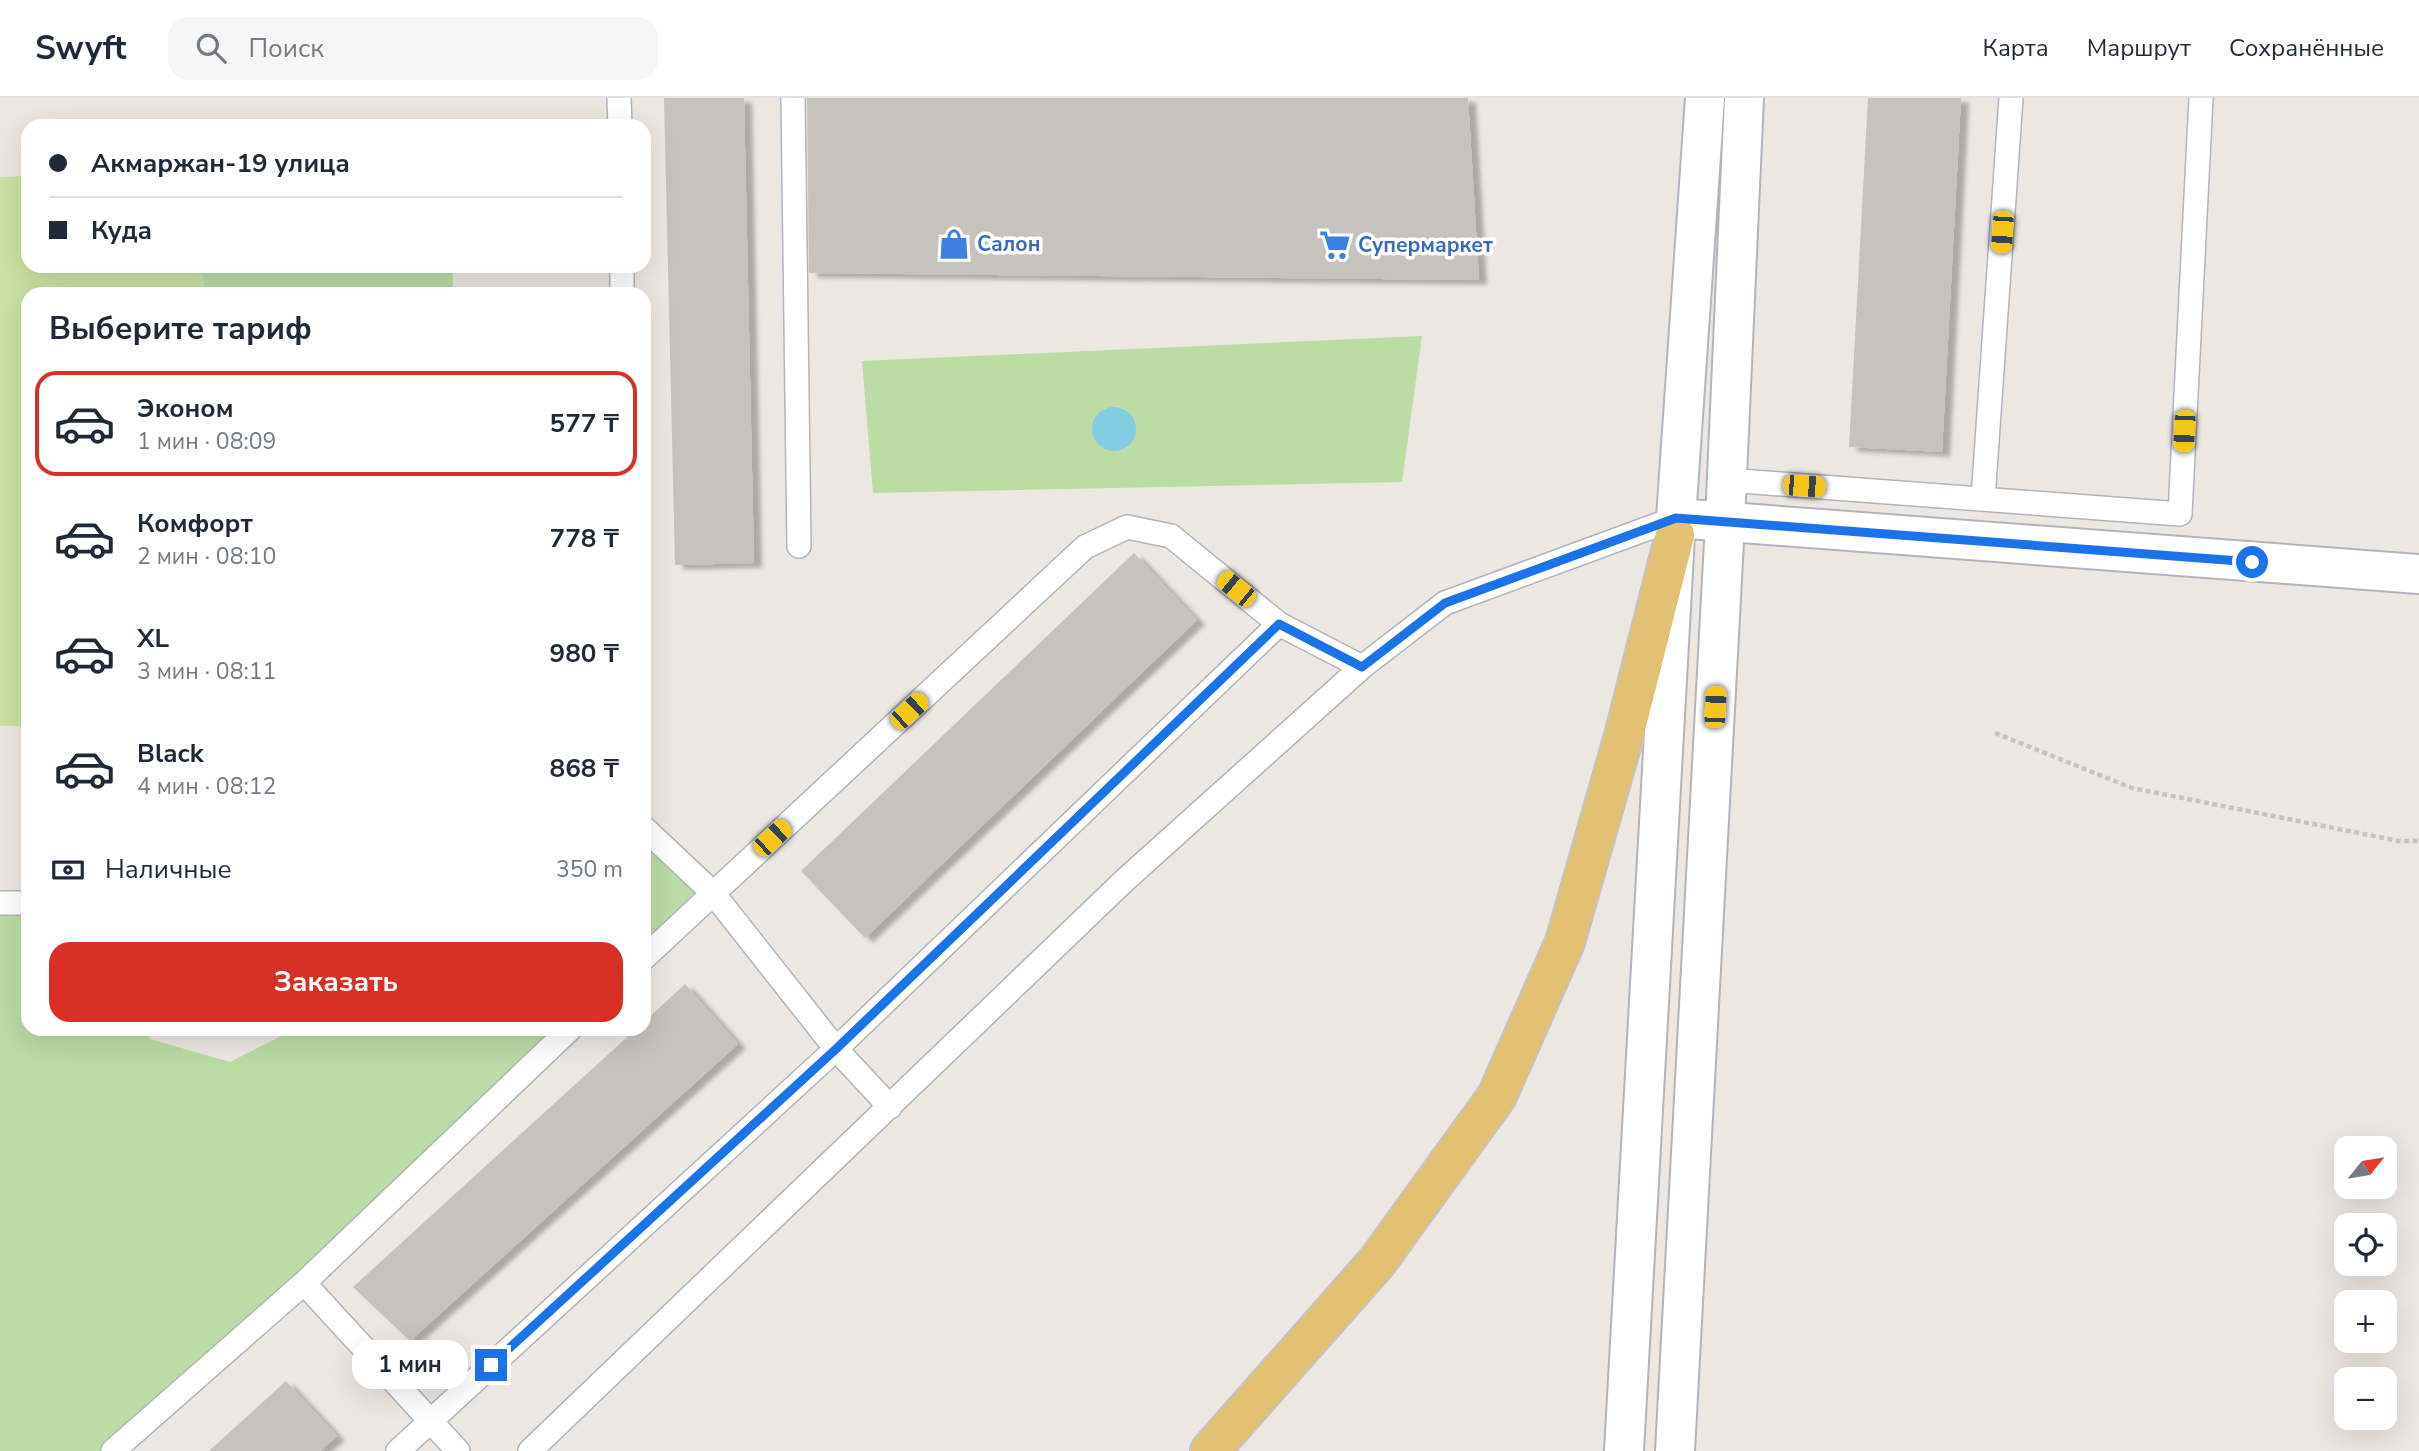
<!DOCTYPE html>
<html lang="ru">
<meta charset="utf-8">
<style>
body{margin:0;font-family:"Nunito Sans",sans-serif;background:#f6f6f7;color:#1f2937;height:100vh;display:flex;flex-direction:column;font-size:26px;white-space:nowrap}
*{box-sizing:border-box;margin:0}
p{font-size:23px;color:#747a83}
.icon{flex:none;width:38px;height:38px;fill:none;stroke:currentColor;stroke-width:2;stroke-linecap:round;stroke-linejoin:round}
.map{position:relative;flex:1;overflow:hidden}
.details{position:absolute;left:21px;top:189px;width:630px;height:749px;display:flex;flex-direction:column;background:#fff;border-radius:21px;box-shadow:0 7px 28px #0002}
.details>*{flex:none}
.top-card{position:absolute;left:21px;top:21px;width:630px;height:154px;border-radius:21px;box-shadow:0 7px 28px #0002;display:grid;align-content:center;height:154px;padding:0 28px;background:#fff}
.needle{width:46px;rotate:60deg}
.controls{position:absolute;left:2334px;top:1038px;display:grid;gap:14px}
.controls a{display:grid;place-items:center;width:63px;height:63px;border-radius:14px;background:#fff;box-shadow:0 7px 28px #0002;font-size:35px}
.end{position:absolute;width:32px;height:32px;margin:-16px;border:9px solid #1a73e8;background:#fff;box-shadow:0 0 0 4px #fff}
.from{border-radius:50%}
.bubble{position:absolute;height:49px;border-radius:21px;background:#fff;box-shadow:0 7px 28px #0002;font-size:23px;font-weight:700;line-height:49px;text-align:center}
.car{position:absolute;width:21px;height:42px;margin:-21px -10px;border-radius:9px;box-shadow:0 0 5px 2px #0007;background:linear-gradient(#f5c518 24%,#345 0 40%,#f5c518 0 76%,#345 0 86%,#f5c518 0)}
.top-card b{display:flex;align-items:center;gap:24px;height:66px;font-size:26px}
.top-card b+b{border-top:2px solid #e0e1e3}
.top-card i{width:18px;height:18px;background:#1f2937}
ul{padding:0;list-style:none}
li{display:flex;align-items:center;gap:21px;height:105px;margin:0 14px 10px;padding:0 14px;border:4px solid transparent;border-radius:21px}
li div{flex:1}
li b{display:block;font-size:26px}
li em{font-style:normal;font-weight:700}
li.active{border-color:#d93025}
li>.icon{width:63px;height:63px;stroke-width:1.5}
h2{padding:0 28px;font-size:32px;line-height:84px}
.pay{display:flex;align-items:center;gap:18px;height:77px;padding:0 28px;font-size:26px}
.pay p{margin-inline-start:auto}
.primary-button{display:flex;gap:14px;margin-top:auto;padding:14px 28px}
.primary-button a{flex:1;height:80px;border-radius:21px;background:#d93025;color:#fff;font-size:28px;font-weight:700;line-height:80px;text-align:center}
header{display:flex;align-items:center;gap:42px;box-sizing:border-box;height:98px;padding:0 35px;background:#fff;border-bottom:2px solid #e0e1e3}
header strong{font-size:33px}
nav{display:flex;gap:38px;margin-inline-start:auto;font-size:24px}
.search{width:490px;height:63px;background:#f6f6f7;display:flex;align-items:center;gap:18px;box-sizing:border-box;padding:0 24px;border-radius:21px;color:#747a83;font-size:26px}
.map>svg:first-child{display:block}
.green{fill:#bbdca5}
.pitch{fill:#cbe2a2}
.water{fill:#82cde2}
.building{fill:#c6c2bd;filter:url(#shadow)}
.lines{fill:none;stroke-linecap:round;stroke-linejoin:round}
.service-casing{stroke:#b2b4bc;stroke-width:26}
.minor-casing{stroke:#b2b4bc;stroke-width:42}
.secondary-casing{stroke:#b2b4bc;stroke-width:42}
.primary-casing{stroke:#c4c4c4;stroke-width:42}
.path{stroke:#c4c4c4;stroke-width:4.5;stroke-dasharray:5 3.5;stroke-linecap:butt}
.service{stroke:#fff;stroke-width:23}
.minor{stroke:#fff;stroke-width:38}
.secondary{stroke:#fff;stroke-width:38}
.primary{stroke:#e1c172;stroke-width:38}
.route{stroke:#1a73e8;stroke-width:9}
.labels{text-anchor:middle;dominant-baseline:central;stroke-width:7;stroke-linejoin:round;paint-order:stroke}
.shop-label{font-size:21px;font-weight:bold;fill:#366cbe;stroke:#fff;text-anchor:start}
</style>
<header>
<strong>Swyft</strong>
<div class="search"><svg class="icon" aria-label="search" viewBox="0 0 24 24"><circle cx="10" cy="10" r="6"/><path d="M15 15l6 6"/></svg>Поиск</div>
<nav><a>Карта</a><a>Маршрут</a><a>Сохранённые</a></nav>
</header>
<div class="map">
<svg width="2419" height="1353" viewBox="0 0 2419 1353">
<defs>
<filter id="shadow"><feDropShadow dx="8" dy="4.5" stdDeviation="2" flood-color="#0004"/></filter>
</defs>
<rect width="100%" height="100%" fill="#ede7e2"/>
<path class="green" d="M199,168h254v28h-253z
M1422,238l-20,146 -529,11 -11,-132z
M644,730l69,65 -69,65z
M0,805h28v126h117l5,10 80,23 65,-33h275l-461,422h-109z"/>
<path class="pitch" d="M28,78v90h175l1,28h-176v432h-28v-549z"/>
<path class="water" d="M1092 331a22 22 0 1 1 44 0a22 22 0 1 1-44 0Z"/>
<path class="building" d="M664,0h80l10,465 -79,2z
M807,0h661l11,182 -670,-7z
M1868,0h93l-19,354 -93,-5z
M1134,455l63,67 -332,318 -64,-67z
M685,886l53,60 -328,297 -57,-54 283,-258h8v-7z
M286,1283l51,55 -17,15h-111z"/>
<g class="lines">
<defs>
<path id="service" d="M619,0l1,28
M793,0l6,448
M622,168v28
M1727,382l453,34 21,-416
M1983,401l28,-401
M644,730l69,65 123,156 54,58
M0,805h28
M644,860l441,-411 42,-20 44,9 108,88 83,43
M304,1185l154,168
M113,1353l191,-168 266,-254
M398,1353l438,-402 443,-425
M530,1353l595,-571 237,-213 83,-64 231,-85"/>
<path id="minor" d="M1676,420l743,56"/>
<path id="secondary" d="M1624,1353l52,-933 29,-420
M1675,1353l49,-909 20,-444"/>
<path id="primary" d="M1210,1353l167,-189 120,-166 68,-154 59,-206 51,-201"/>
</defs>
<use href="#service" class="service-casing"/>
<use href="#minor" class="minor-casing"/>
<use href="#secondary" class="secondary-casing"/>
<use href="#primary" class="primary-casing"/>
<path class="path" d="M1995,635l137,55 267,53h20"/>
<use href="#service" class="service"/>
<use href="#minor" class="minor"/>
<use href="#secondary" class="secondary"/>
<use href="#primary" class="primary"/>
</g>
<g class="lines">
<path class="route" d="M491,1267l345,-316 443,-425 83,43 83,-64 231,-85 576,44"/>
</g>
<defs>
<symbol id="shop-bare" viewBox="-9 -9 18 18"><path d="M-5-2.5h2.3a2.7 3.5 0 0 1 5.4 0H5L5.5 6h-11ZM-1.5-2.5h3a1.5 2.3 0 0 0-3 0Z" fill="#3f7fe0" stroke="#fff" stroke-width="2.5" paint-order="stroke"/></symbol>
<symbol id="supermarket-bare" viewBox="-9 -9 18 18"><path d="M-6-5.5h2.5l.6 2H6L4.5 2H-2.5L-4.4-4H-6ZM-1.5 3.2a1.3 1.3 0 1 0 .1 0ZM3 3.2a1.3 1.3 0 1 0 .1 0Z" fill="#3f7fe0" stroke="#fff" stroke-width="2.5" paint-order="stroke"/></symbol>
</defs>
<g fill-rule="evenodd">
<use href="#shop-bare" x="932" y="124" width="44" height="44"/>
<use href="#supermarket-bare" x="1313" y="125" width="44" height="44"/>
</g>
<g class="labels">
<g class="shop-label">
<text x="977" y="146">Салон</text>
<text x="1358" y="147">Супермаркет</text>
</g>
</g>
</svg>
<div class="controls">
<a><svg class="needle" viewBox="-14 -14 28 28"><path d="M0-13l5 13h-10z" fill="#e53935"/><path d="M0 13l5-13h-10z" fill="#747a83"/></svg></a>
<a><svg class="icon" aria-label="locate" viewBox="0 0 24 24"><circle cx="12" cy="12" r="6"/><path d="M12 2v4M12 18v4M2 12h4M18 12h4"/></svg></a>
<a>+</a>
<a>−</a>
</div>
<i class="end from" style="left:2252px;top:464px"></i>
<i class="end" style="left:491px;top:1267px"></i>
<div class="bubble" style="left:352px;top:1242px;width:116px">1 мин</div>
<i class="car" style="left:2002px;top:134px;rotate:184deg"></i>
<i class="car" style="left:2184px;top:333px;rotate:183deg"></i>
<i class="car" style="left:1804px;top:388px;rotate:94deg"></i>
<i class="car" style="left:1236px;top:491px;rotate:309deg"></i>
<i class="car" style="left:1715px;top:609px;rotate:3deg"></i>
<i class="car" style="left:909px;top:613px;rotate:47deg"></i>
<i class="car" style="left:772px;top:740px;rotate:47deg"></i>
<div class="top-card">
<b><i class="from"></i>Акмаржан-19 улица</b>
<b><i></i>Куда</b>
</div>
<section class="details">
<h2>Выберите тариф</h2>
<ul>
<li class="active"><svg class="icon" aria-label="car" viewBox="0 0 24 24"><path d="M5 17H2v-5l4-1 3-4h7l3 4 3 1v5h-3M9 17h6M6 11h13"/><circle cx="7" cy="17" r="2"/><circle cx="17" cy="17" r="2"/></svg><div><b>Эконом</b><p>1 мин · 08:09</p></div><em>577 ₸</em></li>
<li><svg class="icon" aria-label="car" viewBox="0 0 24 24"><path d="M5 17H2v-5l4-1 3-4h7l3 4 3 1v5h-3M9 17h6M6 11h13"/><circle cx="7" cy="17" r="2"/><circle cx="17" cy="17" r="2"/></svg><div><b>Комфорт</b><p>2 мин · 08:10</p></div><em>778 ₸</em></li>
<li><svg class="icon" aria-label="car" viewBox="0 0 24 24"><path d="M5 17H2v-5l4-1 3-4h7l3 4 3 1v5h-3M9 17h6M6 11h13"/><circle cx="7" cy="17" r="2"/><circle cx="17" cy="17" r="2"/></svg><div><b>XL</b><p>3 мин · 08:11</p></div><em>980 ₸</em></li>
<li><svg class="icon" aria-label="car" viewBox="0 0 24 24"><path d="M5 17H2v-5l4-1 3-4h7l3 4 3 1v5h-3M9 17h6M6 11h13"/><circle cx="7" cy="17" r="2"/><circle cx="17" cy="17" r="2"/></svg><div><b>Black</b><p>4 мин · 08:12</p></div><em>868 ₸</em></li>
</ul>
<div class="pay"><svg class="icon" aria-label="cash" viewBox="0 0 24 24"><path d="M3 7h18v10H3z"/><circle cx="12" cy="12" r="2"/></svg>Наличные<p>350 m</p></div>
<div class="primary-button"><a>Заказать</a></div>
</section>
</div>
